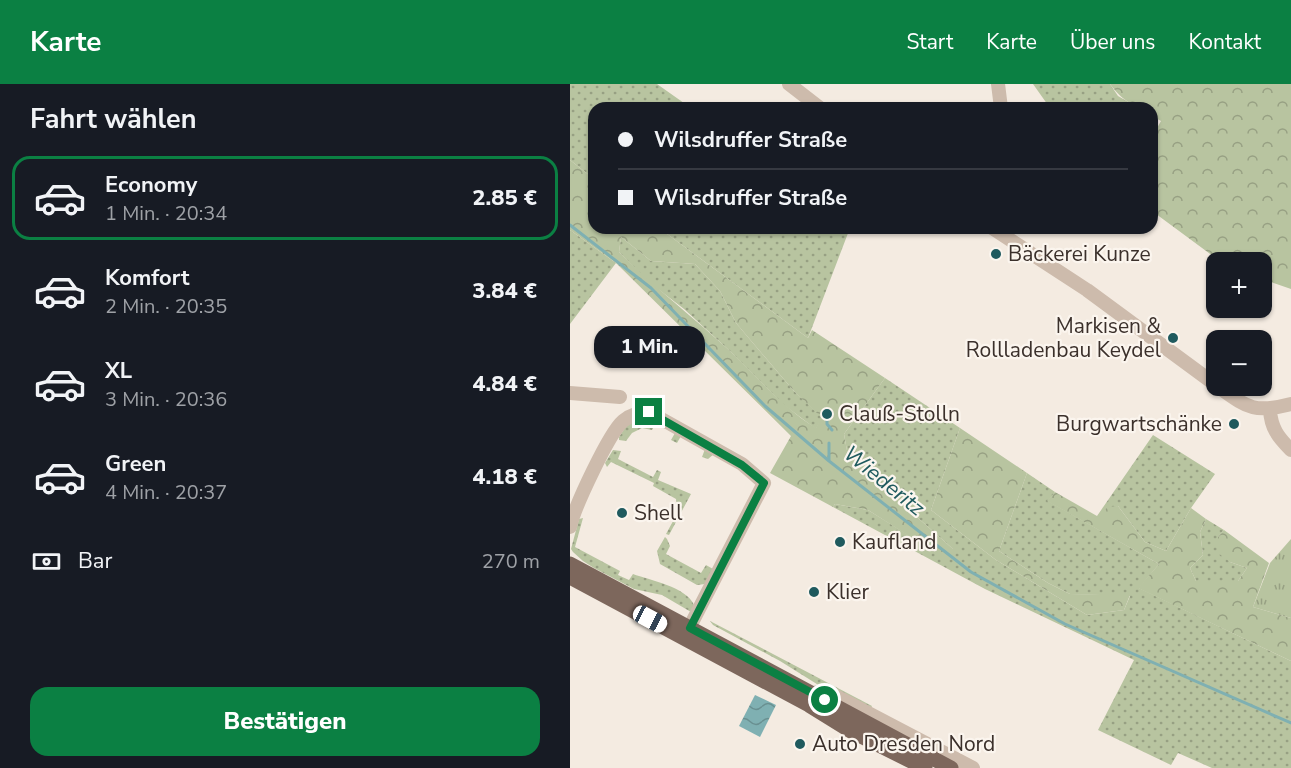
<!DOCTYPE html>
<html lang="de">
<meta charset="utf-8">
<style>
body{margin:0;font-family:"Nunito Sans",sans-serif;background:#20242c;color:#f1f3f6;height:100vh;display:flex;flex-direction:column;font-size:22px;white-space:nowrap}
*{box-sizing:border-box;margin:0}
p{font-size:20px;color:#9ea1a6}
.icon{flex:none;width:33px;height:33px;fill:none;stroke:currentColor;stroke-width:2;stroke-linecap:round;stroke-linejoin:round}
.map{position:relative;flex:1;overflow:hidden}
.drawer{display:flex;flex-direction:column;background:#171b24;width:570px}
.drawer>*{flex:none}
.guide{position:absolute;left:18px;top:18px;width:570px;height:132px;border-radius:18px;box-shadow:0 2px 4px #0004;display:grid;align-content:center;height:132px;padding:0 30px;background:#171b24}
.buttons{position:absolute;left:636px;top:168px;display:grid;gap:12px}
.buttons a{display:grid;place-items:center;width:66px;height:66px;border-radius:12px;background:#171b24;box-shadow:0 2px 4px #0004;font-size:30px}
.end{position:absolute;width:27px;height:27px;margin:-14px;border:8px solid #0b8043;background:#fff;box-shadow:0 0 0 3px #fff}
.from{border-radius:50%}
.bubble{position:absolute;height:42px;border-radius:18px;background:#171b24;box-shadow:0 2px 4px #0004;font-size:20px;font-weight:800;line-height:42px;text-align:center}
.car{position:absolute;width:18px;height:36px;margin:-18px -9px;border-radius:8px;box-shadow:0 0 4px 2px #0007;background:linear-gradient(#fff 24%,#345 0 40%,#fff 0 76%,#345 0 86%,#fff 0)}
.guide b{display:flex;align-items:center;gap:21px;height:57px;font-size:22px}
.guide b+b{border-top:2px solid #363941}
.guide i{width:15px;height:15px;background:#f1f3f6}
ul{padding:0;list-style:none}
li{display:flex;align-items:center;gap:18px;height:84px;margin:0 12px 9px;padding:0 18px;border:3px solid transparent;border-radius:18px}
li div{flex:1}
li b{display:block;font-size:22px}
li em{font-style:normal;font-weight:800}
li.current{border-color:#0b8043}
li>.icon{width:54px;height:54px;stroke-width:1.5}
h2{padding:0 30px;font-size:27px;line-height:72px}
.pay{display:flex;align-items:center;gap:15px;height:66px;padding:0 30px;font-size:22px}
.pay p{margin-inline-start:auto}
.action{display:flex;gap:12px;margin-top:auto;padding:12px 30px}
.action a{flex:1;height:69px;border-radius:18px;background:#0b8043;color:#fff;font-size:24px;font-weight:800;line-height:69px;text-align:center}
header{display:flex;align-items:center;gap:36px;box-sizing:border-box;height:84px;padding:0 30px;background:#0b8043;color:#fff}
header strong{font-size:28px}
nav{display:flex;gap:33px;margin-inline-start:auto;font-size:21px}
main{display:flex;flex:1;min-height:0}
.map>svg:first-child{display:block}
.grass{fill:url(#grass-dots)}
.forest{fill:url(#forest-crowns);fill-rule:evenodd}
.park{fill:url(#park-tufts)}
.water{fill:url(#water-waves)}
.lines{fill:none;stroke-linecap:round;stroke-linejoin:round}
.stream{stroke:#7fb0b2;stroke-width:3}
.minor{stroke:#cdbbac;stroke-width:14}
.major{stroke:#7d675c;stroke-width:15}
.route{stroke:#0b8043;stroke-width:8}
.poi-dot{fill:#1f5a5e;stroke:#fbf5ee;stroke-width:2}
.labels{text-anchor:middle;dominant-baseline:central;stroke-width:4.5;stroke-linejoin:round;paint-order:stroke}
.poi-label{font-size:21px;fill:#3b302b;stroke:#fbf5ee;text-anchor:start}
.water-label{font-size:22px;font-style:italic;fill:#1f5a5e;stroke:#fbf5ee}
</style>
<header>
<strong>Karte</strong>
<nav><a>Start</a><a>Karte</a><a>Über uns</a><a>Kontakt</a></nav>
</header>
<main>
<section class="drawer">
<h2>Fahrt wählen</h2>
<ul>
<li class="current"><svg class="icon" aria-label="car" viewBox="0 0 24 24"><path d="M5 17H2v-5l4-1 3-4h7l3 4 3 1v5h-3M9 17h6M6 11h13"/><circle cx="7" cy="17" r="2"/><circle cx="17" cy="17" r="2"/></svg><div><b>Economy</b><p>1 Min. · 20:34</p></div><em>2.85 €</em></li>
<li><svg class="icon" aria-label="car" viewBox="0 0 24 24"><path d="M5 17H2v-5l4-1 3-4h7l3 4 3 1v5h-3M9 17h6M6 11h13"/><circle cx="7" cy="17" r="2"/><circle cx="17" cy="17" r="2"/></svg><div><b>Komfort</b><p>2 Min. · 20:35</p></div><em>3.84 €</em></li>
<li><svg class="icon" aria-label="car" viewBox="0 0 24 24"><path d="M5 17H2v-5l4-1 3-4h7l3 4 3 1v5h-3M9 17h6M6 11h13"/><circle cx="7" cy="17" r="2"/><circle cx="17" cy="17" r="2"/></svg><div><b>XL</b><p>3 Min. · 20:36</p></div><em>4.84 €</em></li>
<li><svg class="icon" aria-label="car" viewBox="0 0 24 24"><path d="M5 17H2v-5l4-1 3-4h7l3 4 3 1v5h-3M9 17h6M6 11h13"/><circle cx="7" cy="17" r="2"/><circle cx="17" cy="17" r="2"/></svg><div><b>Green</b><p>4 Min. · 20:37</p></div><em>4.18 €</em></li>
</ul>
<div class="pay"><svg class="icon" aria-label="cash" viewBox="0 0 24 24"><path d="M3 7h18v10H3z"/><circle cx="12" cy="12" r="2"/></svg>Bar<p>270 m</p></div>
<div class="action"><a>Bestätigen</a></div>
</section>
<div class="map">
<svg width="721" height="684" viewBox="0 0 721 684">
<defs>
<pattern id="grass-dots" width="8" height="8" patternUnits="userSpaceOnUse" patternTransform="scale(1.5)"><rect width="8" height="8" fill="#b8c4a0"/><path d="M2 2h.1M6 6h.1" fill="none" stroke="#97a083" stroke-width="1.8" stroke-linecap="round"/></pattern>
<pattern id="forest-crowns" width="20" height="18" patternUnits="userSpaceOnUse" patternTransform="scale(1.5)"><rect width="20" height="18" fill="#b8c4a0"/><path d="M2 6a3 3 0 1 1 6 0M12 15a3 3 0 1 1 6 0" fill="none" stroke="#97a083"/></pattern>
<pattern id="park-tufts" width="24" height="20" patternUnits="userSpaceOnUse" patternTransform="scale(1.5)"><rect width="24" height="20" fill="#b8c4a0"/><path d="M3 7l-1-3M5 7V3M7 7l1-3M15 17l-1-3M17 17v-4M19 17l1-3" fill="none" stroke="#97a083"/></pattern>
<pattern id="water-waves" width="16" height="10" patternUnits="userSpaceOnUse" patternTransform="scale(1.5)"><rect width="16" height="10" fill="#7fb0b2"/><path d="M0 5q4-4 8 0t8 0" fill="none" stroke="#699091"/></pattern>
</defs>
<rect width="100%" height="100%" fill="#f4ebe1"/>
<path class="grass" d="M0,0h87l34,24h-97v71l-24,-19z
M463,0h77l8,12 21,12h-89z
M89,144h191l-42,110z
M0,146l46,33 -46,61z
M51,153l30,24 44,3 25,27 16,32 57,67 29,27 -6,12 -32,-24 -52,-52 -48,-44 -35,-27 -30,-30z
M315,294l75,50 -29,82 65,50 91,55 37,-5 6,-14 -60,-2 -22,-11 -49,-32 28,-78 28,19 -7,9 111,63 -20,24 152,73v107h-79l-34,-15 -7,12 -73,-35 36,-70 -149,-71 -152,-82 2,-3 33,6 77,48 8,-9 -105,-93 -4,-22z
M78,333l66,37 -6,5 -6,-2 3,-8 -24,-13 -4,7 -6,-3 4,-7 -19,-10 -4,7 -10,-2 -10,5 -6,8 -7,-1v-3l9,-14z
M583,351l62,39 -24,34 -25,43 -21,-9 -27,-36 -21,10z
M43,366l8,1 -3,8 35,18 4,-7 4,2 -3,8 33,14 -22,41 -3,-1 12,-22 -2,-13 -23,-13 1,-3 -43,-21 -4,5 -2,-4z
M13,434l-8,29 45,24 -2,4 11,5 4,-6c16,6 54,13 61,31l-3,7 -29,-17 -28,-6 -40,-21 -11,-7 -10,-9 -2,-3 8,-30z
M636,435l18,11 -6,7 12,25 17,6 -9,13h-42l-6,-13 13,-13 -3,-23z
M95,453l2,2 3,7 -4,8 35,19 5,-8 7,4 -8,15 -8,1 -37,-21 -3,-13z
M140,537l162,85 -1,2 -51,-22 -40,-25 -67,-36z"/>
<path class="forest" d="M540,0h181v205l-29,-10v-17h-41l-69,-51v-74l9,-16 -9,-5v-8c-19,0 -31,-9 -42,-24z
M0,76l24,19v49h65l149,110 4,-8 73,48 -41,56 4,22 105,93v6l-8,4 -77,-49 -33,-6 -2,3 -63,-34 21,-37 -175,-173 -46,-33zM51,153l30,24 44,3 25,27 16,32 57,67 28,27 -5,11c-33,-20 -58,-51 -86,-77 -37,-34 -76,-64 -111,-99z
M390,344l67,45 -28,78 49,32 22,11 60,1 -6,15 -37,5 -91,-55 -65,-50z
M485,408l42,24 11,-9 10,-1 27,36 21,9 25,-43 15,11 -6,13 3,23 -13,13 6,13h42l9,-13 -17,-6 -12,-9v-16l6,-7 45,33 -16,44 38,11v43l-153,-73 21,-24 -112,-63z"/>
<path class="park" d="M721,455v79l-38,-11 17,-44z"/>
<path class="water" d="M185,611l21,10 -16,32 -21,-11z"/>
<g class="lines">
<path class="stream" d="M0,141l81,63 114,118 64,55 142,111 94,52 226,99
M257,330v10l5,6
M259,359v18"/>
<path class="minor" d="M219,0l31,24
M428,0l3,24
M422,144l95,62 129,95
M647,302c30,21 36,28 74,18
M0,309l50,4
M700,326c1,18 8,27 21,40
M0,443c4,-19 39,-94 53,-106 9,-7 15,-8 26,-9l93,52 22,19 -79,153
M240,618l7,-10 8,-2 3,2 145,76"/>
<path class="major" d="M0,480l381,204
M0,493l239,128 42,26 74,37"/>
</g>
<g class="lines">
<path class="route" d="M79,328l93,53 22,18 -74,145 135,72"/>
</g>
<g class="poi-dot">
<circle cx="426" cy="170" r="6"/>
<circle cx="603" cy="254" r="6"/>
<circle cx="257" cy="330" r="6"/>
<circle cx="664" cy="340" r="6"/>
<circle cx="52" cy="429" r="6"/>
<circle cx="270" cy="458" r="6"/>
<circle cx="244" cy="508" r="6"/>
<circle cx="230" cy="660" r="6"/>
</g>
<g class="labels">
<g class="poi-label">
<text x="438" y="170">Bäckerei Kunze</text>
<text x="591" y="242" text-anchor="end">Markisen &amp;<tspan x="591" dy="24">Rollladenbau Keydel</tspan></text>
<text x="269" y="330">Clauß-Stolln</text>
<text x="652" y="340" text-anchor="end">Burgwartschänke</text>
<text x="64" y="429">Shell</text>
<text x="282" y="458">Kaufland</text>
<text x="256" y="508">Klier</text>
<text x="242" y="660">Auto Dresden Nord</text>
</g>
<g class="water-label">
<text transform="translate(314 397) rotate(39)">Wiederitz</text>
</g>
</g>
</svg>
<div class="buttons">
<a>+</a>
<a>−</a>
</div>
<i class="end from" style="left:255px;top:616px"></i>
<i class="end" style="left:79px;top:328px"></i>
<div class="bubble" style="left:24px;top:242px;width:111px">1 Min.</div>
<i class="car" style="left:80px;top:535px;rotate:118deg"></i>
<div class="guide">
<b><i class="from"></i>Wilsdruffer Straße</b>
<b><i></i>Wilsdruffer Straße</b>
</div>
</div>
</main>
